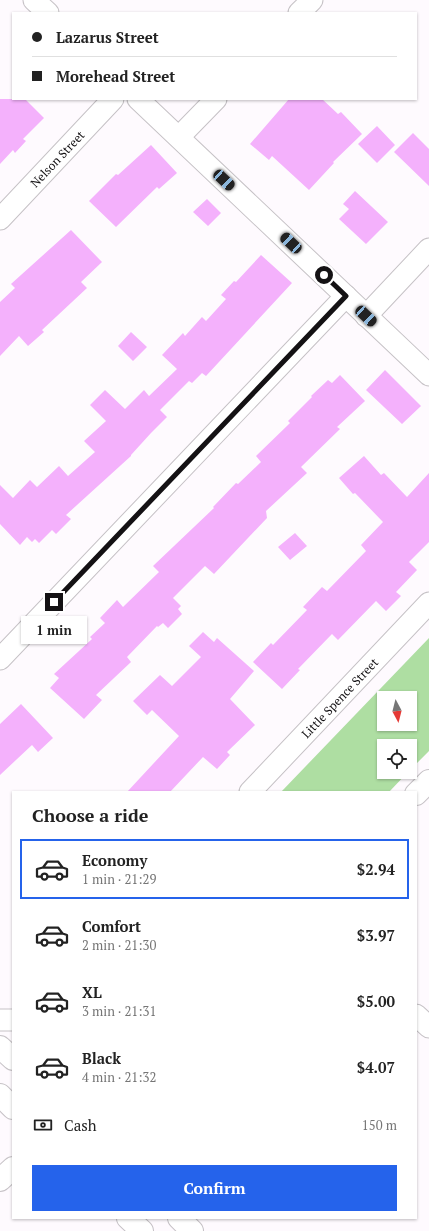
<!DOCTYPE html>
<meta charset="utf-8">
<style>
body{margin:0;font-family:"PT Serif",serif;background:#f2f2f2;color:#222;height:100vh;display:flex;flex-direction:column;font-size:15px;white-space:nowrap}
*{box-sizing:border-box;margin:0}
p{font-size:13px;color:#767676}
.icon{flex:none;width:22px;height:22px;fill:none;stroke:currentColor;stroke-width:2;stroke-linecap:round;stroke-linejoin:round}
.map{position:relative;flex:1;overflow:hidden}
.details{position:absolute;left:12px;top:791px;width:405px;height:428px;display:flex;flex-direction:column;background:#fff;border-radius:0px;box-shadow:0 1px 3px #0004}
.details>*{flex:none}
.top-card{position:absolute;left:12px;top:12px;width:405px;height:88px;border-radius:0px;box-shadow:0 1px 3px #0004;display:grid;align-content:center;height:88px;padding:0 20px;background:#fff}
.needle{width:26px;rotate:173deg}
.buttons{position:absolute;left:377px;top:691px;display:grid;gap:8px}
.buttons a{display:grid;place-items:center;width:40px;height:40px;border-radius:0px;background:#fff;box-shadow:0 1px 3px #0004;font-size:20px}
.end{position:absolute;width:18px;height:18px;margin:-9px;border:5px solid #141214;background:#fff;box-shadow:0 0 0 2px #fff}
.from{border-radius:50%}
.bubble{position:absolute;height:28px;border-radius:0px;background:#fff;box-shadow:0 1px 3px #0004;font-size:13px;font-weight:700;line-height:28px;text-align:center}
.car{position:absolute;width:12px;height:24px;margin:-12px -6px;border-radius:5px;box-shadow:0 0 3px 1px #0007;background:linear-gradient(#222 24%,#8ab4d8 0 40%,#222 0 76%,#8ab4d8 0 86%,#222 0)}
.top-card b{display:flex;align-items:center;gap:14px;height:38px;font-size:15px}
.top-card b+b{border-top:1px solid #e0e0e0}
.top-card i{width:10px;height:10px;background:#222}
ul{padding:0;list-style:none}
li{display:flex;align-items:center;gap:12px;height:60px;margin:0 8px 6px;padding:0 12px;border:2px solid transparent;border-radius:0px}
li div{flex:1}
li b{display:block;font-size:15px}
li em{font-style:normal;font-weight:700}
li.current{border-color:#2563eb}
li>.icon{width:36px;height:36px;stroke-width:1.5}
h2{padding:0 20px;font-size:18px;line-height:48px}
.pay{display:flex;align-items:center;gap:10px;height:44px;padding:0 20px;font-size:15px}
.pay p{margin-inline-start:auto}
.button{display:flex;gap:8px;margin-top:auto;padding:8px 20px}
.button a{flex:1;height:46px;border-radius:0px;background:#2563eb;color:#fff;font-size:16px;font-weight:700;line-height:46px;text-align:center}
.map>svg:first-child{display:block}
.green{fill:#aedea2;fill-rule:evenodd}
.building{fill:#f4b1fc}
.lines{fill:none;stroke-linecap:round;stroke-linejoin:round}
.street-casing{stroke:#c6c2c6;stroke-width:23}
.secondary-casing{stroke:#c6c2c6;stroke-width:24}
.street{stroke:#fff;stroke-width:21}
.secondary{stroke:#fff;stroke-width:22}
.route{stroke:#141214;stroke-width:5}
.labels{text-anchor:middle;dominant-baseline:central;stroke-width:3;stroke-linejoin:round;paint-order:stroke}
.street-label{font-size:12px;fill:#141214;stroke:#fff}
</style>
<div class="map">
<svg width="429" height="1231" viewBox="0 0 429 1231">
<rect width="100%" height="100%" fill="#fefafe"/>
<path class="green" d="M429,638v113l-19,19v-24h-26v26h24l-19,20h-108zM384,698h26v26h-26z"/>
<path class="building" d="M0,99h25l19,19 -21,21 3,2 -11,12 -2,-3 -13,14z
M289,99h33l16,15 3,-2 21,22 -29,28 1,1 -25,27 -37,-34 -3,4 -19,-16z
M377,126l18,19 -18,18 -19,-19z
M413,133l16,16v37l-35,-34z
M151,145l26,28 -18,16 -2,-2 -41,40 -27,-26 27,-27 2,1z
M355,191l33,31 -22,22 -27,-25 10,-10 -6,-5z
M207,199l14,14 -13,13 -15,-14z
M71,230l31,32 -21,20 6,6 -45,42 2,2 -16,14 -9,-10 -19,20v-54l15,-14 -4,-4z
M261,255l31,28 -86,93 -4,-3 -10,10 -3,-2 -29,29 7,7 -16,16 -20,22v1l-65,59 5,4 -15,15 -4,-4 -13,13 -4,-4 -3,3 -5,-5 -7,8 -20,-21v-39l13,13 17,-18 7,7 22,-21 9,10 27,-24 -11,-11 22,-20 -16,-16 15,-15 20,19 19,-19 5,6 28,-27 -15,-14 21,-22 2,3 17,-19 4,4 20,-22 -5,-4 13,-14 2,1z
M131,332l16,15 -14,14 -15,-15z
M385,370l36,36 -19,18 -36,-34z
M340,375l25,26 -28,26 3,2 -39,38 6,6 -41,38 1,7 -53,56 -9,-8 -32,32 8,8 -3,3 4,5 -14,14 -5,-5 -5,4 -1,-1 -30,31 4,5 -35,33 6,5 -18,19 -34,-31 9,-10 -5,-4 38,-35 -2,-2 15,-14 -5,-5 17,-18 6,7 36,-35 -6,-6 61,-58 -1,-1 23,-24 2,1 23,-22 -5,-6 34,-33 -2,-2 24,-24 -1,-1 17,-16 4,3z
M364,456l17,19 3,-2 23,24 22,-24v69l-20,20 8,8 -21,22 5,4 -15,15 -10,-10 -38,39 -6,-6 -34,35 2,1 -18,19 -29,-27 18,-19 2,2 34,-35 -4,-3 19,-20 5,4 39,-40 -5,-6 22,-23 -28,-29 -2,1 -14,-16z
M295,533l12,13 -17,14 -12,-13z
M203,632l11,10 3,-4 37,33 -24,28 25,26 -28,27 3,3 -13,14 -14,-12 -33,35h-43l52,-56 -27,-26 -5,5 -14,-14 27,-26 12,11 29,-29 -12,-11z
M21,704l32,34 -15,14 -6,-7 -32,30v-51z"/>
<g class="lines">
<defs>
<g id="street">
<path d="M34,0l14,13"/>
<path d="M299,13l13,-13"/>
<path d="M138,99l291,276"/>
<path d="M179,137l37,-38"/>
<path id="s1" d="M0,219l113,-120"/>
<path d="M366,316l63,-67"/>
<path d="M0,659l346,-363"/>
<path id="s2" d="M250,792l179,-189"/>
<path d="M416,1015l13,12"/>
<path d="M0,1020h13"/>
</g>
<path id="secondary" d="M416,794l13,-13
M0,1047l13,12
M0,1095l13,13
M0,1180l13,-12
M128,1218l14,13
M179,1218l13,13"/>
</defs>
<use href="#street" class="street-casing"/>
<use href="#secondary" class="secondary-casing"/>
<use href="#street" class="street"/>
<use href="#secondary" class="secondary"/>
</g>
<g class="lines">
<path class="route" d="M54,602l292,-306 -22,-21"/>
</g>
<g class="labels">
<g class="street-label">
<text stroke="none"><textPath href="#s1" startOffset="83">Nelson Street</textPath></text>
<text stroke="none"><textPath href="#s2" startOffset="130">Little Spence Street</textPath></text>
</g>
</g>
</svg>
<div class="buttons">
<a><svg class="needle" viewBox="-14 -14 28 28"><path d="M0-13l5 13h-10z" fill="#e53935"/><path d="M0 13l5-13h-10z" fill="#767676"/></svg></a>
<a><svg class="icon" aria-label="locate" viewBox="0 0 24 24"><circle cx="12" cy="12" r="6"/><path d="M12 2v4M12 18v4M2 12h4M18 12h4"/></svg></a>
</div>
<i class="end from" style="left:324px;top:275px"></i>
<i class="end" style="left:54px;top:602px"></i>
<div class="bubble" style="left:21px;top:616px;width:66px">1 min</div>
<i class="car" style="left:224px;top:180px;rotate:133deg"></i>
<i class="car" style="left:291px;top:243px;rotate:313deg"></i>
<i class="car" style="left:366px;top:316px;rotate:133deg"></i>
<div class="top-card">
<b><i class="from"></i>Lazarus Street</b>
<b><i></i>Morehead Street</b>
</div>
<section class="details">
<h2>Choose a ride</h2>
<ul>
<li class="current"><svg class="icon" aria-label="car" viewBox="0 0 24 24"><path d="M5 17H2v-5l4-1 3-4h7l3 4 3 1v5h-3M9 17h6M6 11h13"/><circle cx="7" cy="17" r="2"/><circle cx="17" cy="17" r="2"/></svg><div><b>Economy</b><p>1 min · 21:29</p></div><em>$2.94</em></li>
<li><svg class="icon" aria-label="car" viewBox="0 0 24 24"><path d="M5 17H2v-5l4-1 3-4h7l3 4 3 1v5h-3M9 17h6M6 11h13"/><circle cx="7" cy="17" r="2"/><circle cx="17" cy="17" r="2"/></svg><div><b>Comfort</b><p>2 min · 21:30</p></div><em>$3.97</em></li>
<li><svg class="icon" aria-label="car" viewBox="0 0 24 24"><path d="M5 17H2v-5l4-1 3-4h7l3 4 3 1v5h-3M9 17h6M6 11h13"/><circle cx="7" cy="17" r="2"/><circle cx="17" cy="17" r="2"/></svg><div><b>XL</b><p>3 min · 21:31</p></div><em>$5.00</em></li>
<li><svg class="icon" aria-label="car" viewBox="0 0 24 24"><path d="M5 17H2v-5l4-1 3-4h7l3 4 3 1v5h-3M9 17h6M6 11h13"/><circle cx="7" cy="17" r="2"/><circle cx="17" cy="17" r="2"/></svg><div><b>Black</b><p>4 min · 21:32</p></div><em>$4.07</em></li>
</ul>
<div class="pay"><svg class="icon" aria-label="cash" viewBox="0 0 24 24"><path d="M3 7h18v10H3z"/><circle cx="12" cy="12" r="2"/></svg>Cash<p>150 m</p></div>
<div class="button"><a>Confirm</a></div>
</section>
</div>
